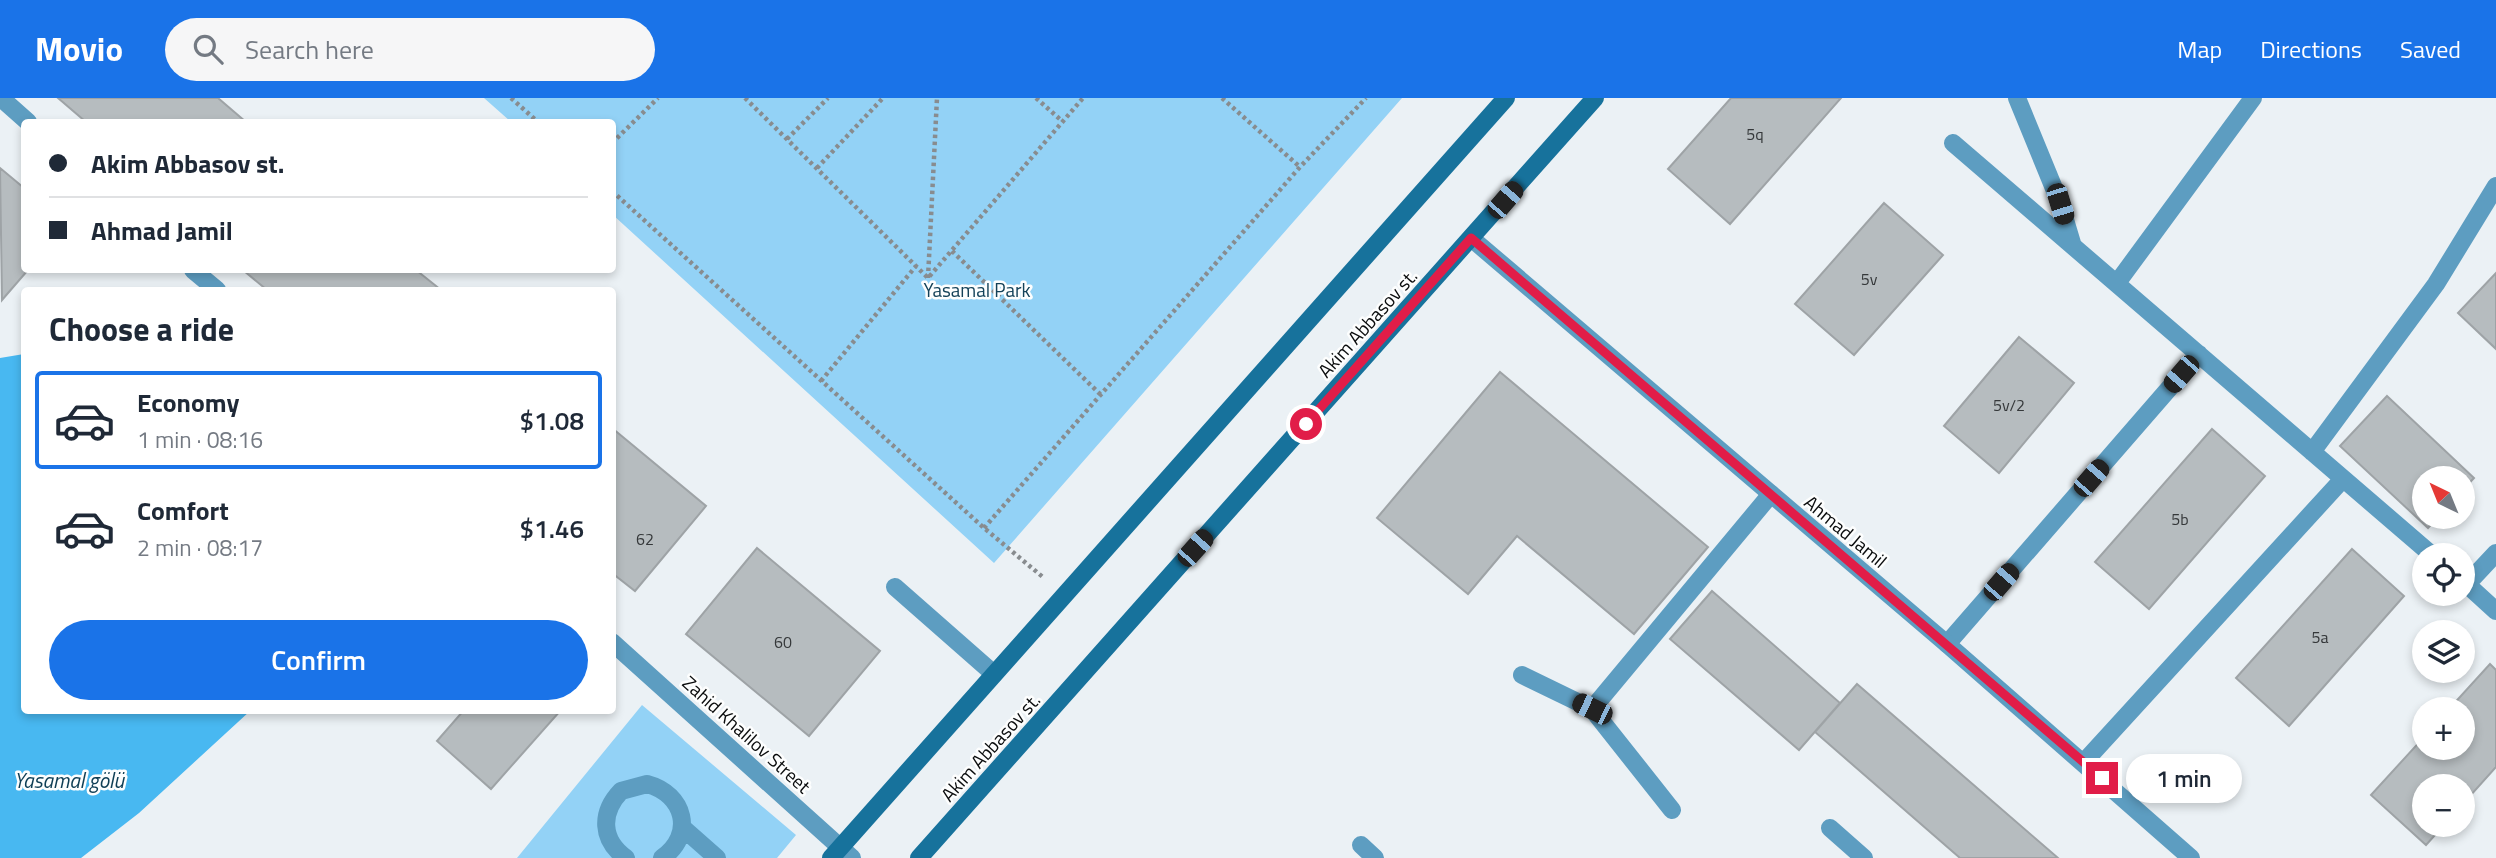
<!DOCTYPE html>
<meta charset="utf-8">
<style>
body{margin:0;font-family:"Titillium Web",sans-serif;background:#f6f6f7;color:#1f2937;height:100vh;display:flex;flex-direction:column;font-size:26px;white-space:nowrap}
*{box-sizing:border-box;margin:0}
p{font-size:23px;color:#747a83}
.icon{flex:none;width:38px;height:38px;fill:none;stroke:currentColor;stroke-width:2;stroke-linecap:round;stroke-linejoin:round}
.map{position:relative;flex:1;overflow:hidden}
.details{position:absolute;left:21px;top:189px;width:595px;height:427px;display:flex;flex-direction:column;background:#fff;border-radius:7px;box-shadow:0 4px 10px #0003}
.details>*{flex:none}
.hud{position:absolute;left:21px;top:21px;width:595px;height:154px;border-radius:7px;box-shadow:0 4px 10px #0003;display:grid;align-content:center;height:154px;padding:0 28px;background:#fff}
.needle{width:46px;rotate:317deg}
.tools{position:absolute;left:2412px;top:368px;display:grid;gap:14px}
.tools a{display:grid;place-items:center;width:63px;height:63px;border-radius:50%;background:#fff;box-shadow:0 4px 10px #0003;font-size:35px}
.end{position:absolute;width:32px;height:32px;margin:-16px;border:9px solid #e11d48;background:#fff;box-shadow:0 0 0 4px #fff}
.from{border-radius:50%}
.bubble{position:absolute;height:49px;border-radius:24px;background:#fff;box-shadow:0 4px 10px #0003;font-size:23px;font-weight:600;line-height:49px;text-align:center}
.car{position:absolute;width:21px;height:42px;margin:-21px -10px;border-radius:9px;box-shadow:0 0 5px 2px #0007;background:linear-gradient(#222 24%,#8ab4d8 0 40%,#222 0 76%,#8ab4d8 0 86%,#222 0)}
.hud b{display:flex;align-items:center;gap:24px;height:66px;font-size:26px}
.hud b+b{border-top:2px solid #e0e1e3}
.hud i{width:18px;height:18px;background:#1f2937}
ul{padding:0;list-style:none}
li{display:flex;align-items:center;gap:21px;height:98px;margin:0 14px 10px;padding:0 14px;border:4px solid transparent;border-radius:7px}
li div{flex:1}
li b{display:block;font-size:26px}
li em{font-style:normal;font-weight:600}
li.on{border-color:#1a73e8}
li>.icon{width:63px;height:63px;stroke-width:1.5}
h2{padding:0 28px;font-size:32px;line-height:84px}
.action{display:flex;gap:14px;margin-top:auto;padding:14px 28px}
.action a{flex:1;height:80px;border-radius:42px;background:#1a73e8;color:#fff;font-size:28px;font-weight:600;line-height:80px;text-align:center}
header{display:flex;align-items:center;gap:42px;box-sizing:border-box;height:98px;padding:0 35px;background:#1a73e8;color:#fff}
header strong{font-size:33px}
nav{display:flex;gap:38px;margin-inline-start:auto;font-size:24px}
.search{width:490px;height:63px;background:#f6f6f7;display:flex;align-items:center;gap:18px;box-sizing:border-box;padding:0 24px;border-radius:38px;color:#747a83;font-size:26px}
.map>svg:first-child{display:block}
.green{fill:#93d2f6}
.water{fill:#48b8f1}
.building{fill:#b6bcbf;stroke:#9ea3a6;stroke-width:2}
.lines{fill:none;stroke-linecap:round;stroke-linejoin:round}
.path{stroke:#888c8f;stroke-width:4.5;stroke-dasharray:3.5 3.5;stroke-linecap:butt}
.lane{stroke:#5d9dc1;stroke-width:18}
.street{stroke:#5d9dc1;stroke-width:18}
.secondary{stroke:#17729c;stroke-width:18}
.route{stroke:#e11d48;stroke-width:9}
.labels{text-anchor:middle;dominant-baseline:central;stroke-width:5;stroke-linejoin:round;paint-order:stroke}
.number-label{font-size:16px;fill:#35383a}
.park-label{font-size:19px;fill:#144259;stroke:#fdfefe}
.street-label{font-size:19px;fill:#0a0c0d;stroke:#fdfefe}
.water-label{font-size:21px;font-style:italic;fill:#0e3e55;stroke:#fdfefe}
</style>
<header>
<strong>Movio</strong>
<div class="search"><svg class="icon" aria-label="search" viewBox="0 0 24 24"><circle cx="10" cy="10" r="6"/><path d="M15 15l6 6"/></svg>Search here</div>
<nav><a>Map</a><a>Directions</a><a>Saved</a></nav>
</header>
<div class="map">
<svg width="2496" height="760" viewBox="0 0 2496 760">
<rect width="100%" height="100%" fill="#ebf1f5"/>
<path class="green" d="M484,0h918l-408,465 -381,-348 -1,-93h-101z
M642,607l154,130 -19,23h-260z"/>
<path class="water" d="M24,256v356l226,1 -111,102 -58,45h-81v-500z"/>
<path class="building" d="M58,0h160l28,24h-160z
M1731,0h110l-111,126 -62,-55z
M0,70l24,20v82h4l-26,30z
M1884,105l59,52 -89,100 -59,-51z
M245,172h171l25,20h-174l-23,-19z
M2496,175v76l-38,-36z
M2019,239l55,46 -75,90 -55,-47z
M1500,274l208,175 -74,87 -117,-98 -49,58 -91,-76z
M2387,298l87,82 -12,13v-13h-38v38h15l-11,12 -88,-82z
M612,330l94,78 -71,85 -23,-18z
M2212,331l53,47 -116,133 -54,-47z
M757,450l123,103 -71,85 -123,-102z
M2352,451l52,47 -115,130 -53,-48z
M1712,493l128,112 -41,47 -129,-111z
M2490,566l6,6v97l-34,38v-19h-38v38h21l-19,21 -55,-50 53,-58v10h38v-38h-13z
M1857,586l201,174h-98l-145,-126z
M464,612h97l-70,79 -54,-48z"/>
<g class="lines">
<path class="path" d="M511,0l27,24
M745,0l183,180 155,-180
M1036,0l26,23
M1222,0l78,69
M787,41l41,-41
M612,45l46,-45
M817,70l66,-70
M612,93l372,337 60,50
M952,153l149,144
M928,180l9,-180
M821,283l95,-115
M984,430l316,-361 66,-69"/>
<path class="lane" d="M2017,0l43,105 12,40
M1953,45l479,412
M2117,185l136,-185
M2312,354l124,-168 60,-98
M2462,482l34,31
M2467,486l29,-31
M895,489l99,87
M1947,546l252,-290
M1522,577l70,34 80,101
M1592,611l179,-215
M2084,664l258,-282
M683,730l34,30
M1830,730l34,30
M1361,747l14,13
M626,760c-25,-18 -26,-45 -5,-67l26,-7c38,10 48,51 15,74"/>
<path class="street" d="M1,0l27,24
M1471,140l476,406 244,214
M193,172l24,20
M612,544l240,216"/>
<path class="secondary" d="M831,760l675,-760
M919,760l676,-760"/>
</g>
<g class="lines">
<path class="route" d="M1306,326l165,-186 631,540"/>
</g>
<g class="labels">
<g class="number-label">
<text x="1755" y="36">5q</text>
<text x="1869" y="181">5v</text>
<text x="2009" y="307">5v/2</text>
<text x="2180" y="421">5b</text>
<text x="645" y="441">62</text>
<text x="2320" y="539">5a</text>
<text x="783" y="544">60</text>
</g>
<g class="park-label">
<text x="977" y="191">Yasamal Park</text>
</g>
<g class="street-label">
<text transform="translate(1367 225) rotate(-48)">Akim Abbasov st.</text>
<text transform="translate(1846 433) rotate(40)">Ahmad Jamil</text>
<text transform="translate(747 636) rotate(42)">Zahid Khalilov Street</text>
<text transform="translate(990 649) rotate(-48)">Akim Abbasov st.</text>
</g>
<g class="water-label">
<text x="69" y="682">Yasamal gölü</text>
</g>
</g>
</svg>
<div class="tools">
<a><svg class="needle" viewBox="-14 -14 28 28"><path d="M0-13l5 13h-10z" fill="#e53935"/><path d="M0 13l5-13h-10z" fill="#747a83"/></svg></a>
<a><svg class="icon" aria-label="locate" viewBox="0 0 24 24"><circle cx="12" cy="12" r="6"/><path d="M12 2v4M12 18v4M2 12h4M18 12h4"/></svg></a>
<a><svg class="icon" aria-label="layers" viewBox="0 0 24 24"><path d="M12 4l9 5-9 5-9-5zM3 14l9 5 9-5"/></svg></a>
<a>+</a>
<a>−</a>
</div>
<i class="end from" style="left:1306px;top:326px"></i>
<i class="end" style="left:2102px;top:680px"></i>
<div class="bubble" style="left:2126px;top:656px;width:116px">1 min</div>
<i class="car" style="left:1505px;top:102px;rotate:41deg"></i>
<i class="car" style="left:2060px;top:106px;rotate:163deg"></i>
<i class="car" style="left:2181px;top:276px;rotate:221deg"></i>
<i class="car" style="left:2091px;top:380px;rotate:41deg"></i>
<i class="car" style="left:1195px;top:450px;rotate:42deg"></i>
<i class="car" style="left:2001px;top:484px;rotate:41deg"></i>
<i class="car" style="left:1592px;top:611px;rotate:296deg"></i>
<div class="hud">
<b><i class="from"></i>Akim Abbasov st.</b>
<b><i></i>Ahmad Jamil</b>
</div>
<section class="details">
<h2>Choose a ride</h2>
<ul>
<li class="on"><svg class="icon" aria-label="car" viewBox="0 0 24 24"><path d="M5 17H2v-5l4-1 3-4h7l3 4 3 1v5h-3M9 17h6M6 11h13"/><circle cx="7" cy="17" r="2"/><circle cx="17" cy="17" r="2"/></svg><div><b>Economy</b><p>1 min · 08:16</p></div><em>$1.08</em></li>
<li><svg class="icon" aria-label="car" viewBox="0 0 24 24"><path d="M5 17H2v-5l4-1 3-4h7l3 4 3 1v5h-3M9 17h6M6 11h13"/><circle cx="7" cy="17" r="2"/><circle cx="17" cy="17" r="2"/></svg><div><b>Comfort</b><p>2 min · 08:17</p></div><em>$1.46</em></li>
</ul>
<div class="action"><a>Confirm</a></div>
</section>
</div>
